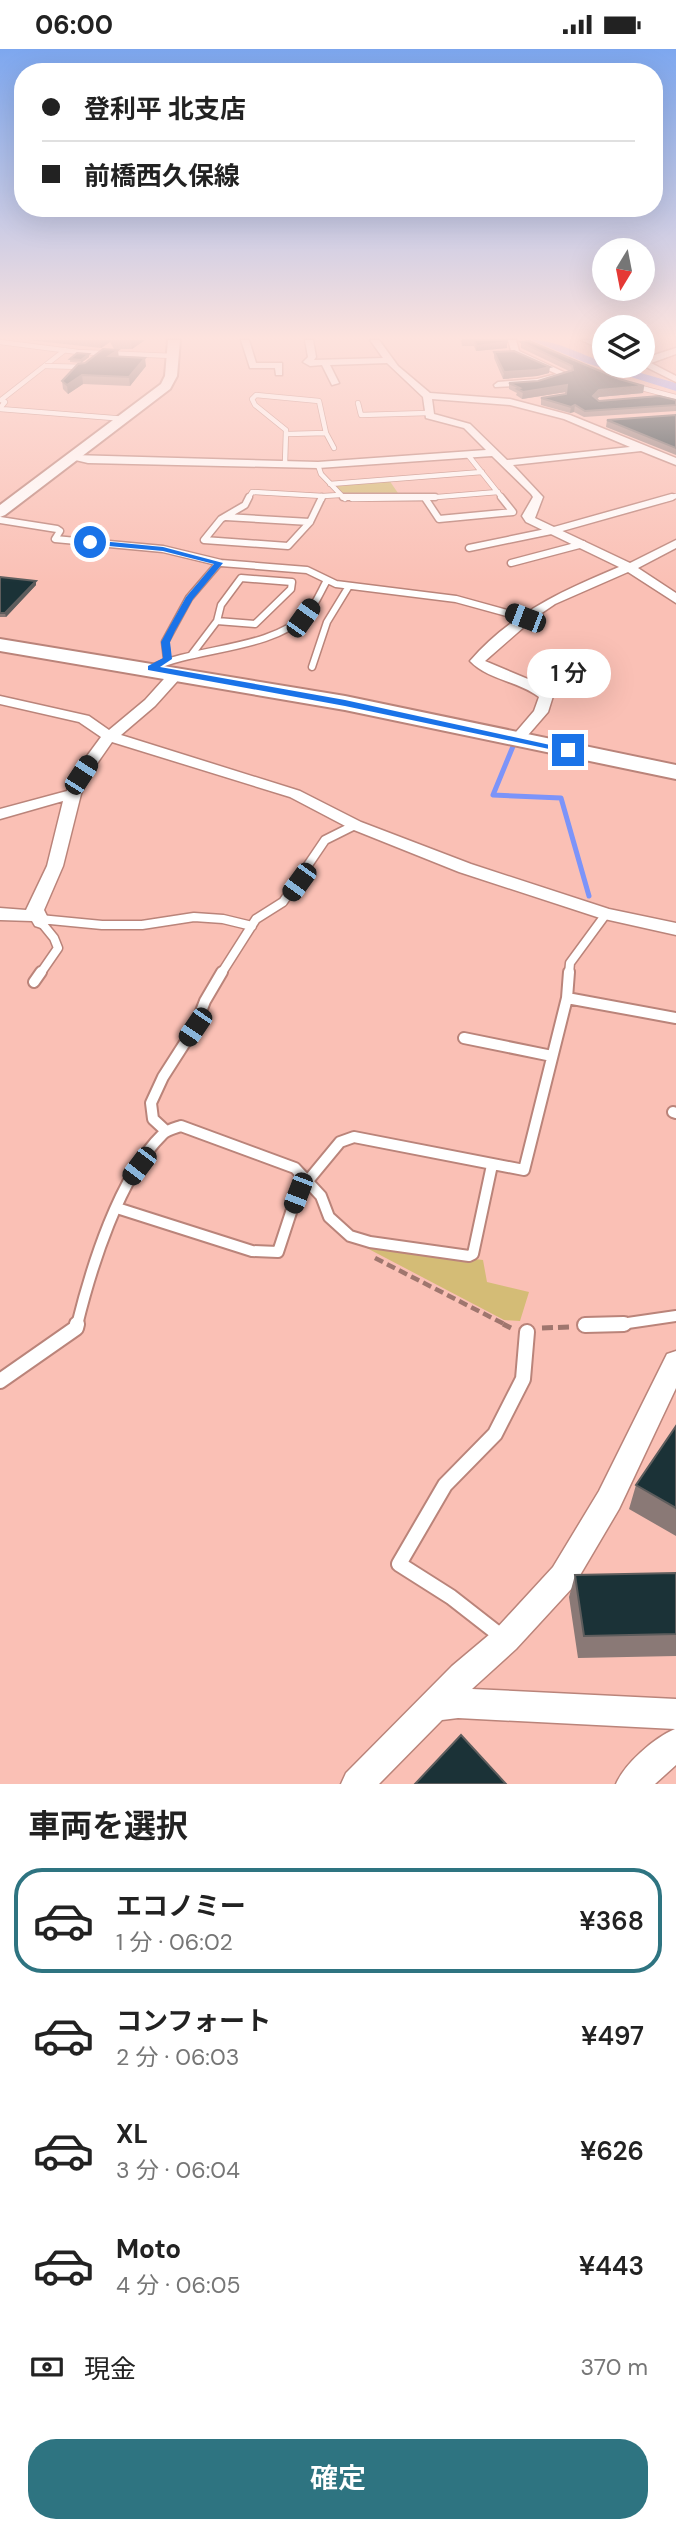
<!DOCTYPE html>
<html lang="ja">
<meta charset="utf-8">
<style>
body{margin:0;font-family:"DM Sans","Noto Sans JP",sans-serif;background:#f2f2f2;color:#222;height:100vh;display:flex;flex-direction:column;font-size:26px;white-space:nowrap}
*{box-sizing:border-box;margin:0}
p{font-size:23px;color:#767676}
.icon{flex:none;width:38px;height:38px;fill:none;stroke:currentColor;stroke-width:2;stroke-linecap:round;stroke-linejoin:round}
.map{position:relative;height:1735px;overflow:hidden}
.panel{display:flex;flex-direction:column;background:#fff;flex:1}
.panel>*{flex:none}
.top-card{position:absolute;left:14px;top:14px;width:649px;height:154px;border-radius:28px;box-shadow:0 7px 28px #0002;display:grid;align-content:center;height:154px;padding:0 28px;background:#fff}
.needle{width:46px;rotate:190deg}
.controls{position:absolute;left:592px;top:189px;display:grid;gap:14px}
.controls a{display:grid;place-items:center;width:63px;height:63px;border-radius:50%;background:#fff;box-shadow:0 7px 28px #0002;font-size:35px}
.end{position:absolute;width:32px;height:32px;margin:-16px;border:9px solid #1a73e8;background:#fff;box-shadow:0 0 0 4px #fff}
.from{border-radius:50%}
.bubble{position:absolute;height:49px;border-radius:24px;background:#fff;box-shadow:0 7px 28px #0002;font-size:23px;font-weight:600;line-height:49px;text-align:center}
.car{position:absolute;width:21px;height:42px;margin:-21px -10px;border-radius:9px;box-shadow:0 0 5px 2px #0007;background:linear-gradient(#222 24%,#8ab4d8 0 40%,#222 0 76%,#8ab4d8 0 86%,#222 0)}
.top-card b{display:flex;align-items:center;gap:24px;height:66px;font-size:26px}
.top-card b+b{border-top:2px solid #e0e0e0}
.top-card i{width:18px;height:18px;background:#222}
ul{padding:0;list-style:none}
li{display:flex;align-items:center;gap:21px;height:105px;margin:0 14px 10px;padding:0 14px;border:4px solid transparent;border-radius:28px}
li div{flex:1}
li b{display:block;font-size:26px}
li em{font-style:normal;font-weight:600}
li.selected{border-color:#2e7481}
li>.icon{width:63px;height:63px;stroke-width:1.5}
h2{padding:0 28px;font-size:32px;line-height:84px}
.pay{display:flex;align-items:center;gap:18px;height:77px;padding:0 28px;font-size:26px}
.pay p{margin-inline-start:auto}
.action{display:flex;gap:14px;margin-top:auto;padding:14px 28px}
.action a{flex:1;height:80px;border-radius:28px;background:#2e7481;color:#fff;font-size:28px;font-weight:600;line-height:80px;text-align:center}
.status{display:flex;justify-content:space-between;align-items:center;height:49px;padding:0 35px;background:#fff;direction:ltr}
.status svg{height:19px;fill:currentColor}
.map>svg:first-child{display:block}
.green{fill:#d4bc76}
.water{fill:#7c94f9}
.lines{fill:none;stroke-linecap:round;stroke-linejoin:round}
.stream{stroke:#7c94f9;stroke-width:5}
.service-far4-casing{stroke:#ba847a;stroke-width:6}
.service-far3-casing{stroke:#ba847a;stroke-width:9}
.service-far2-casing{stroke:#ba847a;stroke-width:11}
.service-far1-casing{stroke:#ba847a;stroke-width:14}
.service-casing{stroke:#ba847a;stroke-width:18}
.minor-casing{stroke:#ba847a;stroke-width:3}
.secondary-casing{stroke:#ba847a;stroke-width:4}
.primary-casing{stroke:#ba847a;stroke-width:4}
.path-far1{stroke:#9f766e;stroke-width:4.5;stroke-dasharray:9 4.5;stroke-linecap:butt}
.path{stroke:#9f766e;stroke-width:5;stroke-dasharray:11 5;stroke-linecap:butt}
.service-far4{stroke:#fff;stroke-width:4.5}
.service-far3{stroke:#fff;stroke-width:6}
.service-far2{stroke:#fff;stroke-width:8}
.service-far1{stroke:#fff;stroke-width:10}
.service{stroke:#fff;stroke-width:14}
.minor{fill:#fff;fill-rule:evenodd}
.secondary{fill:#fff;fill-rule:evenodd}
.primary{fill:#fff;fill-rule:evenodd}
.service-bridge-casing{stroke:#ba847a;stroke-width:6;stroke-linecap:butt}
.service-bridge{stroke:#fff;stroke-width:4.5}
.wall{fill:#8a7976}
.shaded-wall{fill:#5e5d5d}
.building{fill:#1b3237;stroke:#5e5d5d;stroke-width:2}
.route{fill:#1a73e8}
</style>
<div class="status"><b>06:00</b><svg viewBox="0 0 49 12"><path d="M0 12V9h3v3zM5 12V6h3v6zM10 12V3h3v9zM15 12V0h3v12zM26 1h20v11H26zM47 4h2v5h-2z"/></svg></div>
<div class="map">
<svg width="676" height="1735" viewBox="0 0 676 1735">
<rect width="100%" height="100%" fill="#fac0b5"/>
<path class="green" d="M389,431l11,16 -54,2 -12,-14z
M361,1196l122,15 4,22 42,10 -9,29 -16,-1z"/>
<path class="water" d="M531,291c25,0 48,14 73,22v4h12l60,17v8l-90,-28z"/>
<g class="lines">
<path class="stream" d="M516,690l-23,56 68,3 28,98"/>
<defs>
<path id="service-far4" d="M0,293l78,10 95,4
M634,337l42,11
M358,354l3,12 67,-2
M0,359l5,-6 -4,-2 64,-50
M0,360l126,10
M288,385l38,-1
M468,406l35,44
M285,415l1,-34 -31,-25 -3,-6 4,-4 63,6 7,32 8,15
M318,416l3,9 24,25
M330,435l152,-12
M323,447l17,-1
M248,450l4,-7 71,4
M322,450l1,-3
M352,450l73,-1 73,-6
M666,450l10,-3"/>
<path id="service-far3" d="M249,448l-4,8 -24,14 -17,21 84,6 22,-24 12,-25
M343,448h92
M425,449l14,21 74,-7 -12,-15
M226,468l84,5
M0,471l57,9 3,2 -5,8 108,10 58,14 86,7 29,14 120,15 69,19
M469,499l82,-17 121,-34
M511,514l72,-19
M241,529l51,4 -1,7 -36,35 -38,-3 4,-16z
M192,605l25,-33
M167,610l-2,-17 24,-44 30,-35
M312,618l15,-45 22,-36
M152,619c45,-21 118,-18 154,-53 9,-9 14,-22 20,-33"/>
<path id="service-far2" d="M40,870l62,6h40l52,-8 29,2 29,7
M40,925l18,-26 -4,-10 -13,-16
M221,925l35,-55 27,-17 42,-62 30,-15
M569,925l1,-11 36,-49"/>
<path id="service-far1" d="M34,933l7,-10
M567,949l109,20
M464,989l88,18
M673,1063l3,1
M166,1082l-13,-12 -2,-16 12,-26 32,-50 10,-26 17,-29
M117,1159l135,43 26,1 19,-58 43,-52 14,-5 170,33 43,-172 2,-26
M77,1276c14,-57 42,-148 85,-190 4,-5 13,-7 19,-9l114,42 26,28 8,21 21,19 20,6 99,14 4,-2 19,-89
M585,1276l36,-1 55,-8"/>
<path id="service" d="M585,1276l39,-1
M0,1332l76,-53 1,-4
M501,1587l-50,-39 -52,-33 46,-79 50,-51 28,-55 4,-47"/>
<path id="minor" d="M241,291h8l7,23h26v12h-6l-1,-7h-25z
M305,291h8l3,17 -2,3 69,-2 -13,-18h9l19,26 32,27 80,6 60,16 106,43v7l-35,-14 -128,14 30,32 -8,21 95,45 46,-23v8l-38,20 38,25v10l-48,-31 -73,32 -22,15 -48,42 50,21 18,14 -5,16 -26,30 -5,1 -7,-4 24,-28 5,-14c-21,-16 -51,-17 -69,-36 40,-47 94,-71 149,-94l-93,-45 -4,-6 11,-19 -2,-3 -39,-38 -174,12 -230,-5 -21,-5 5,-3 246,7 168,-12 -22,-22 -38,-10 -3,-21 -36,-34 -57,2 9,18 -7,2 -10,-20 -12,1 -7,-4 5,-5zM432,350l78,6 54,14 66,28 -123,13 -37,-36 -36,-10z
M508,291h8l3,11 51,24 -33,10 -42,2 -1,-2 4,-3 39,-3 20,-5 -45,-20z
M581,291h12l11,5v5z
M676,299v6l-25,9 25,13v6l-34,-17v-6z
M177,620l5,1v6l-27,30 -34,29 179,56 61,31 110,42 138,45 67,14v12l-76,-17 -141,-46 -110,-44 -59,-31 -178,-55 -23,33 -8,19 -18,72 -19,44 6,12 -9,6 -6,-2 -3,-5 -32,-1v-12l26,2 21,-44 16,-65 -63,18v-10l67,-18 6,-16 28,-38 -22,-15 -79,-18v-8l89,20 20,14 36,-30 27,-30z
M676,1302v37l-57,121 -46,78 -57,62 -44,40 204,10v66l-21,19h-39c9,-21 38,-46 59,-55l-217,-11 -16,2 -63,64h-38l5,-11 106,-107 44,-37 57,-62 46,-76 68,-137z"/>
<path id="secondary" d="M168,291h12l-3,36 -7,13 -165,126 -5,2v-12l161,-121 4,-8z"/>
<path id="primary" d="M0,590l345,57 331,69v14l-331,-69 -345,-59z"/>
</defs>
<use href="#service-far4" class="service-far4-casing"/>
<use href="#service-far3" class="service-far3-casing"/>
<use href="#service-far2" class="service-far2-casing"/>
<use href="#service-far1" class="service-far1-casing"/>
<use href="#service" class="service-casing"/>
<use href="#minor" class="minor-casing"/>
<use href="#secondary" class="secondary-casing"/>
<use href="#primary" class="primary-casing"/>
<path class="path-far1" d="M375,1209l131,67"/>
<path class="path" d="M503,1275l8,4
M542,1279l27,-1"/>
<use href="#service-far4" class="service-far4"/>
<use href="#service-far3" class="service-far3"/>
<use href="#service-far2" class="service-far2"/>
<use href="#service-far1" class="service-far1"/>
<use href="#service" class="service"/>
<use href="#minor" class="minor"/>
<use href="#secondary" class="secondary"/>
<use href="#primary" class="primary"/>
<defs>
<path id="service-bridge" d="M45,317l40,1"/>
</defs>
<use href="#service-bridge" class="service-bridge-casing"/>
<use href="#service-bridge" class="service-bridge"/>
</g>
<path class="wall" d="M27,291h118l-13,9h-18l-4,-7 -9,6z
M461,291h46v8l-31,3 -2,-5h-12z
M521,293l98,37 25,7 -1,7 -44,4 -2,2 2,2 77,-1v11l-92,6 -10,-5 -4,1 -29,-8v-7l25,-4v-2l-44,7 -6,-4 1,-2 -8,-4v-6l29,-2 31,-10 -48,-23z
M494,303l55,21 -12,3 -34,3 -9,-21z
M89,305v3l-8,6 -11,-1v-3z
M119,308l27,9 -16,20 -47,-2 -15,10 -5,-5 -1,-8z
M676,366v40l-70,-28 1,-7z
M0,528l36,4v4l-30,32h-6z
M676,1377v110l-47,-27 7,-24z
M676,1524v83l-98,2 -9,-61 6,-22z"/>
<path class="shaded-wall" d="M100,291h10v2l-9,6z
M131,291h14l-13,9z
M507,293v6l-31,3 1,-5z
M118,301l1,9 -10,-3z
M89,305v3l-8,6v-3z
M145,309l1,8 -16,20 -1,-9z
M550,318l-1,6 -12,3 -34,3 1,-7z
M82,326l1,9 -15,10 -1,-9z
M567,336l-1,7 -44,7 1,-7z
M644,337l-1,7 -44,4 -6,6v-7l6,-6z
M575,356l-1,7 -4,1 1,-6z
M36,532v4l-30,32 -1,-4z"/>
<path class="building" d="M462,291h45v2l-30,4 -3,-5z
M529,292l90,38 25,7 -45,4 -6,6 6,5 60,-5 17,4v5l-91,6 -10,-6 -4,2 -30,-9 25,-4 1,-9 -44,7 -6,-3 3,-1 -11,-5 29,-2 35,-11 -1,-4 -51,-24z
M103,300l15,1 -9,6 36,2 -16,19 -47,-2 -15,10 -5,-4 16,-17 7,-1z
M514,302l36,16 -13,3 -33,2 -10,-20z
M77,304l12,1 -8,6 -11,-1z
M676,366v33l-69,-28z
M0,528l36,4 -31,32h-5z
M676,1377v82l-40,-23z
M676,1524v61l-92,2 -9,-61z
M461,1686l45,49h-91z"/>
<linearGradient id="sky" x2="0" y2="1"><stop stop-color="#7da7ef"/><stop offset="0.54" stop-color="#fde3de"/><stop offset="1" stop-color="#fde3de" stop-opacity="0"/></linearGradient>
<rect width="676" height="534" fill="url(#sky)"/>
<path class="route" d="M90,491l73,7 60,16 -30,36 -18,32 -5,11 2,17 -12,8 185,33 228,50 -5,3 -223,-47 -197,-36v-4l15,-8 -2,-16 6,-11 19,-34 28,-33 -51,-13 -76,-7z"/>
</svg>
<div class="controls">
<a><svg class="needle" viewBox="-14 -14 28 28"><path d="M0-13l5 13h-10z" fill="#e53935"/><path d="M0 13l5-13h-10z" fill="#767676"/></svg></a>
<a><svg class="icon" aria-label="layers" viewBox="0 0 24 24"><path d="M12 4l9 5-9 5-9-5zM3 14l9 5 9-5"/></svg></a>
</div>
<i class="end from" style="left:90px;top:493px"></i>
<i class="end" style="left:568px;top:701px"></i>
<div class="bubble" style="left:527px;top:600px;width:84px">1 分</div>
<i class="car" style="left:303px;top:569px;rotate:35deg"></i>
<i class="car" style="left:525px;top:569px;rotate:291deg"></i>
<i class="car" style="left:81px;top:726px;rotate:33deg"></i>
<i class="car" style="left:299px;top:833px;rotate:216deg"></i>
<i class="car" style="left:195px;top:978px;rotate:214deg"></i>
<i class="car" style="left:139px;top:1117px;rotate:217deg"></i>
<i class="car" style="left:298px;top:1144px;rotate:201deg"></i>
<div class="top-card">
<b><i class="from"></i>登利平 北支店</b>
<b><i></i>前橋西久保線</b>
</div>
</div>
<section class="panel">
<h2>車両を選択</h2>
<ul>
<li class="selected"><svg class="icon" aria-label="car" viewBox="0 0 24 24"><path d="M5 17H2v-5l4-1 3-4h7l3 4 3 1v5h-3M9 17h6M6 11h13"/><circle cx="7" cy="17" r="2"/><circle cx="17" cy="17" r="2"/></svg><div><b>エコノミー</b><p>1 分 · 06:02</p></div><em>¥368</em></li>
<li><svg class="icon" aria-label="car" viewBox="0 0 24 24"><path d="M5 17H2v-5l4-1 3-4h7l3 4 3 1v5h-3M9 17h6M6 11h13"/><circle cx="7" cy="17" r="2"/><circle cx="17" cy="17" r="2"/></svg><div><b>コンフォート</b><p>2 分 · 06:03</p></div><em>¥497</em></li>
<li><svg class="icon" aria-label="car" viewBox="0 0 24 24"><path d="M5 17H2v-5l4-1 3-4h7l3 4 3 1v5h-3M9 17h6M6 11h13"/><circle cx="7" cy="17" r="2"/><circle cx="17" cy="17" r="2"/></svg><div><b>XL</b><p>3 分 · 06:04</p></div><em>¥626</em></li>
<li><svg class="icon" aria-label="car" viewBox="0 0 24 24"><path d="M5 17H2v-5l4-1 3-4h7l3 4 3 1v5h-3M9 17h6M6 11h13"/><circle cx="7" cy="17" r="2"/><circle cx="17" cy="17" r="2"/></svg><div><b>Moto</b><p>4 分 · 06:05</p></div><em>¥443</em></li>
</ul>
<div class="pay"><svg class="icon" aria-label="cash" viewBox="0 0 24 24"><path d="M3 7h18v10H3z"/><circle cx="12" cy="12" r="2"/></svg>現金<p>370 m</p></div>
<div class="action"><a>確定</a></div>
</section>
